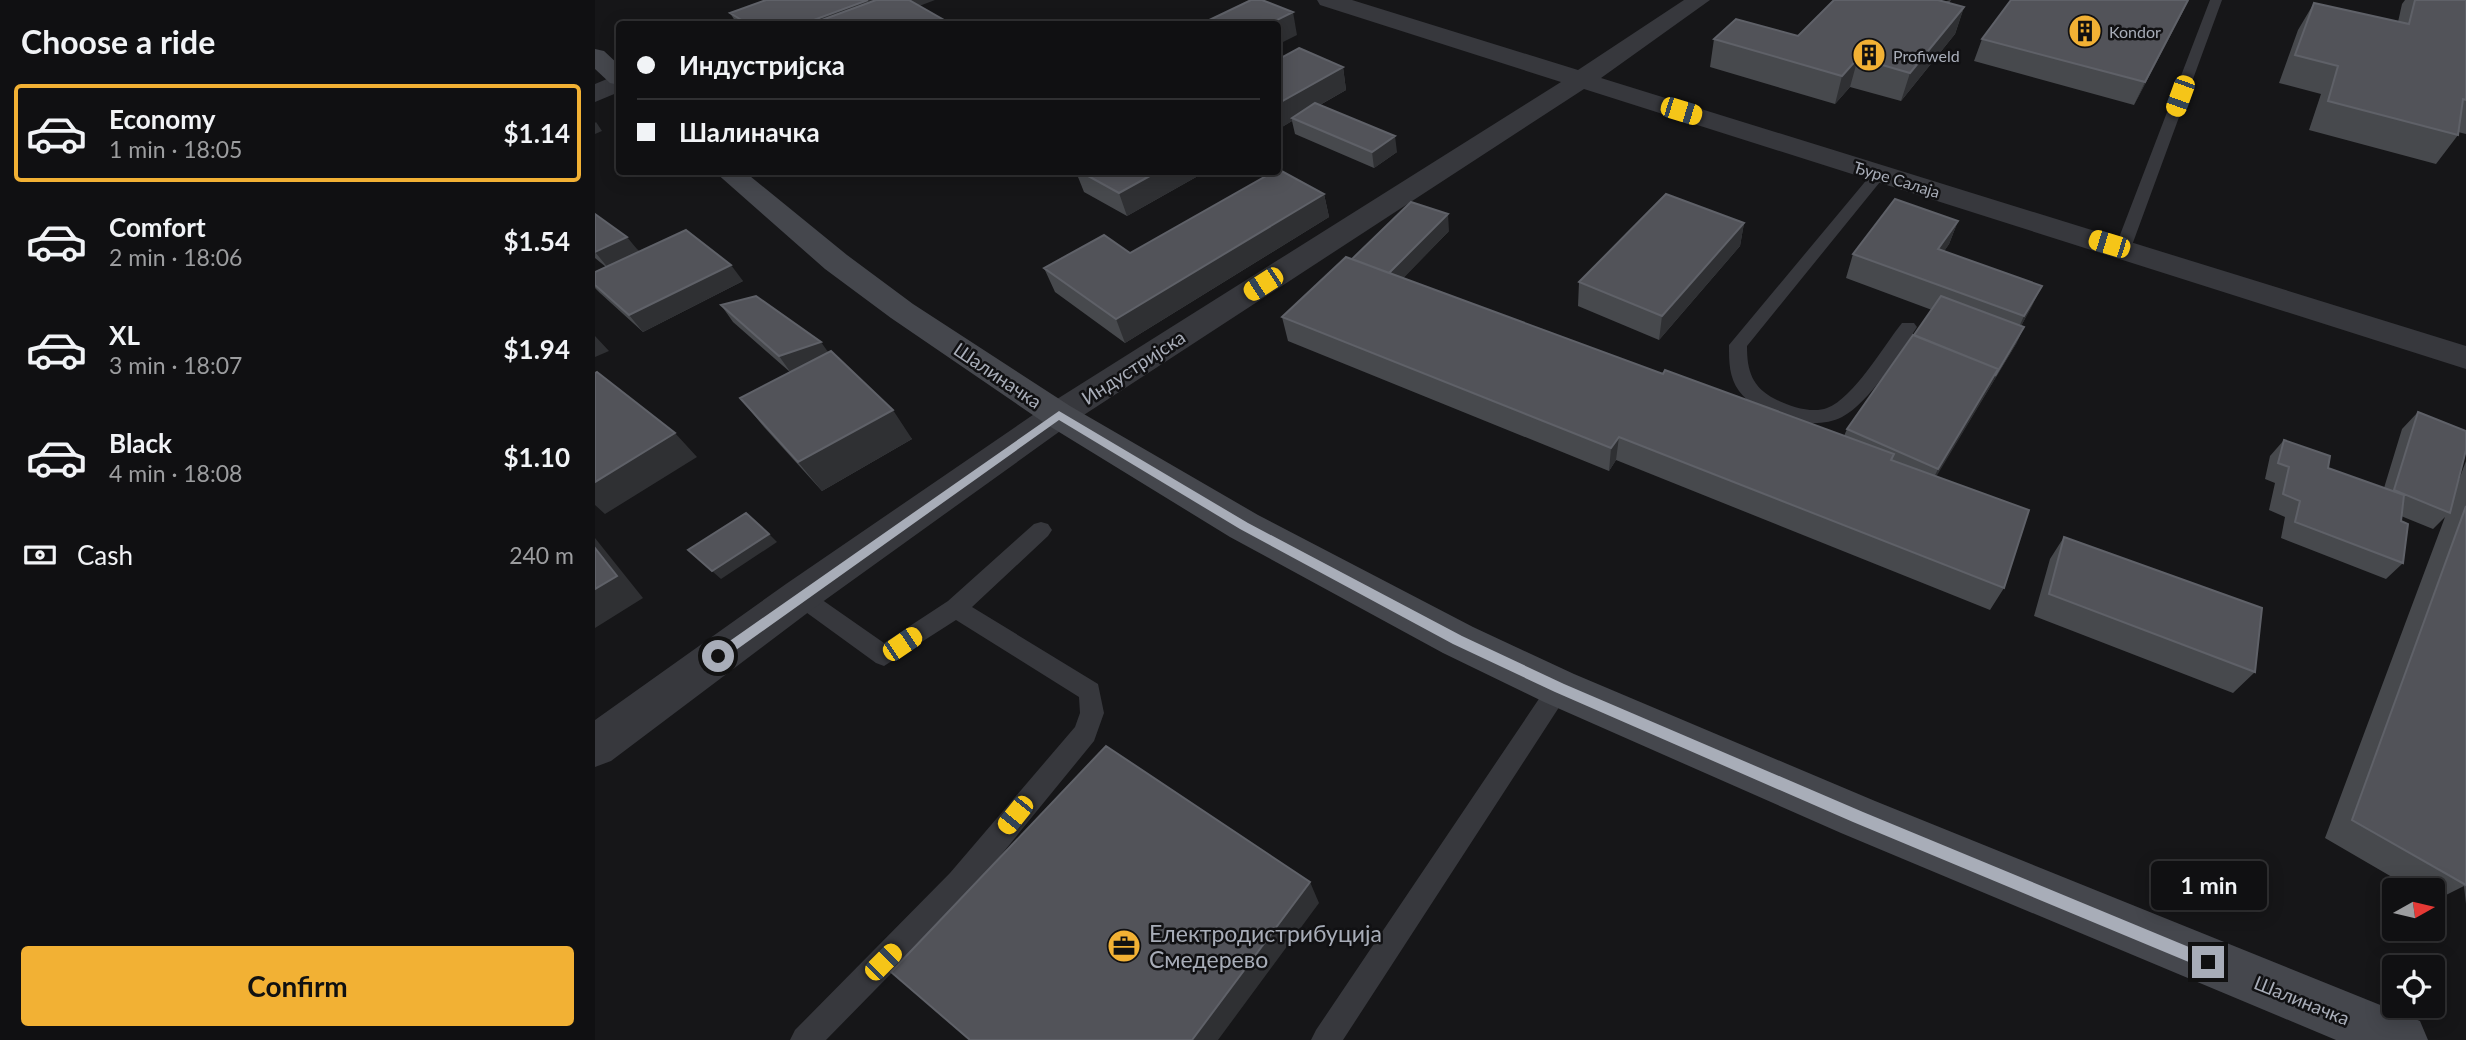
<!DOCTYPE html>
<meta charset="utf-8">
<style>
body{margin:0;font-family:Lato,sans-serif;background:#19191b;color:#f1f3f6;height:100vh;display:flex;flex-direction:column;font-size:26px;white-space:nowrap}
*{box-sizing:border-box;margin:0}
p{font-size:23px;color:#9c9d9f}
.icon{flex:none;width:38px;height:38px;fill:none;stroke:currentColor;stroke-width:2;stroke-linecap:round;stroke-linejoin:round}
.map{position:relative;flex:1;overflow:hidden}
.panel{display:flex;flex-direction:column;background:#101012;width:595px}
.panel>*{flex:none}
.top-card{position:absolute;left:21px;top:21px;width:665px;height:154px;border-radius:7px;box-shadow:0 4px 18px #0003,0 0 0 2px #303032;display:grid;align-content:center;height:154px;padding:0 21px;background:#101012}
.needle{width:46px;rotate:82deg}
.fabs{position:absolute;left:1787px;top:878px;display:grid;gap:14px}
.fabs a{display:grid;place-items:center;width:63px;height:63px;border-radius:7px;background:#101012;box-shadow:0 4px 18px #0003,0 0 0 2px #303032;font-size:35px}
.end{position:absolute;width:32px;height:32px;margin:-16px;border:9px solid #a8adb8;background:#111;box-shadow:0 0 0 4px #111}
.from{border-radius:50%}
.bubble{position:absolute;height:49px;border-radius:7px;background:#101012;box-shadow:0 4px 18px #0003,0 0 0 2px #303032;font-size:23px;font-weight:700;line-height:49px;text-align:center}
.car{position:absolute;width:21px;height:42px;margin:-21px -10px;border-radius:9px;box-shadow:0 0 5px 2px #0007;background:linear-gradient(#f5c518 24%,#345 0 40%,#f5c518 0 76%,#345 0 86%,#f5c518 0)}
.top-card b{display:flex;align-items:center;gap:24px;height:66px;font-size:26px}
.top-card b+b{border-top:2px solid #303032}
.top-card i{width:18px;height:18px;background:#f1f3f6}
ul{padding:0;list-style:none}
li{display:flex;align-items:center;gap:21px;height:98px;margin:0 14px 10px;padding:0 7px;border:4px solid transparent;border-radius:7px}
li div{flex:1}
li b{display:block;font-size:26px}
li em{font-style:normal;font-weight:700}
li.on{border-color:#f2b134}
li>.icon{width:63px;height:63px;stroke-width:1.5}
h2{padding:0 21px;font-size:32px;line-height:84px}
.pay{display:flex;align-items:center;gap:18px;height:77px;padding:0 21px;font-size:26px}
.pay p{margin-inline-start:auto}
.primary-button{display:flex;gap:14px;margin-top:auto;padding:14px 21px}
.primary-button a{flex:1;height:80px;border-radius:7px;background:#f2b134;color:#111;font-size:28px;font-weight:700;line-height:80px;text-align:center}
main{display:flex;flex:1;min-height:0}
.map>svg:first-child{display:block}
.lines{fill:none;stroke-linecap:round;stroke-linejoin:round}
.lane{fill:#37383d;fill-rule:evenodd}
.street{fill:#37383d;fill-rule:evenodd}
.secondary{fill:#45474d;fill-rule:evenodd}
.wall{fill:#47494d}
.shaded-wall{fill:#2f3033}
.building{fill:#525359;stroke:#5f6168;stroke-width:2}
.route{fill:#a8adb8}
.labels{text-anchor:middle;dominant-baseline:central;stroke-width:5;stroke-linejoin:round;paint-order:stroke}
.far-poi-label{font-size:16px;fill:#a8adb8;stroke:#111113;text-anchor:start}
.far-street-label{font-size:16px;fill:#a8adb8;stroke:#111113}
.street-label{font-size:19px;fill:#a8adb8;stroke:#111113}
.near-poi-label{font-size:23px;fill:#a8adb8;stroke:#111113;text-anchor:start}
</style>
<main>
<section class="panel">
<h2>Choose a ride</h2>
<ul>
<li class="on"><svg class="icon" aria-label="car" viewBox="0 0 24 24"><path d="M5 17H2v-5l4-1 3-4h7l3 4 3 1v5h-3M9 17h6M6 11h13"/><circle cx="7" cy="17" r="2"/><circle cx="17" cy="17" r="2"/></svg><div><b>Economy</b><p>1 min · 18:05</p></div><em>$1.14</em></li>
<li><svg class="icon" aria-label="car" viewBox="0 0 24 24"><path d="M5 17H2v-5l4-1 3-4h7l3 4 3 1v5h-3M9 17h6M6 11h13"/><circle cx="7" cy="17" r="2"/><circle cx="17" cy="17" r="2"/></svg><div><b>Comfort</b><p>2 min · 18:06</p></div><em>$1.54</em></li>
<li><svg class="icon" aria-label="car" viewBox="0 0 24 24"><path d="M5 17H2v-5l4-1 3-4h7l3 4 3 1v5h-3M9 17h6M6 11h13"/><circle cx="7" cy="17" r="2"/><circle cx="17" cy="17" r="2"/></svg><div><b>XL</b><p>3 min · 18:07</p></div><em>$1.94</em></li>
<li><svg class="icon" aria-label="car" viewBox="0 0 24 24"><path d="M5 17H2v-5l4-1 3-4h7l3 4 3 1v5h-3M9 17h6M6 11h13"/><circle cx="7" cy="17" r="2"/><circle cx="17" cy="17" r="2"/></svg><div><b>Black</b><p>4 min · 18:08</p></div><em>$1.10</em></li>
</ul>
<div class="pay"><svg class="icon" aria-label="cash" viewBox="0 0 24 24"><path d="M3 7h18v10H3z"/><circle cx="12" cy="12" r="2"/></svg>Cash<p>240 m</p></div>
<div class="primary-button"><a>Confirm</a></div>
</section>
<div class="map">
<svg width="1871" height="1040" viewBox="0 0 1871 1040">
<rect width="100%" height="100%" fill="#161618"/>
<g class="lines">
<path class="lane" d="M188,0h17l-58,24h-16z
M1615,0h12l-91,248 -8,5 -6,-1 -2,-4z
M1284,169l5,2 3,3 -3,3 -137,169c0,25 5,41 28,53 14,7 37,15 52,9 27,-10 57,-63 75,-85h12l3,4c-16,25 -49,77 -75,90 -29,15 -83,1 -103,-26 -10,-14 -10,-29 -10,-46l145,-174z
M446,522l7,2 4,6 -4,6 -76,71 126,77 6,29 -10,28 -124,152 -144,147h-36l5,-10 155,-157 125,-146 5,-14 -1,-16 -123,-77 -72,46 -8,-3 -84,-61 -3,-6 3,-6 8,-3 8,3 76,53 64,-42 86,-77z
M964,678l8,3 4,7 -4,7 -224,345h-32l5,-10 235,-349z"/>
<path class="street" d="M722,0h35l226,70 106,-70h26l-109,78 865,268v23l-882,-280 -514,335 -256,184 -203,153 -16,6v-47l191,-136 260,-178 515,-324 -241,-77z
M24,74v18l-24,10v-18z"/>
<path class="secondary" d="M0,49l9,2 15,14v20l-9,-2 -15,-14z
M120,172h30l102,83 66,49 157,102 188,109 215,112 101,47 301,127 545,220 8,19h-92l-495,-207 -297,-131 -101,-49 -213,-116 -184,-113 -155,-106 -66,-49z"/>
</g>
<path class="wall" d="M1356,0l-2,3 15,4 -9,27 -54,67 -51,-14 -15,17 -125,-37 4,-28 84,-3z
M1416,0h178l-55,105 -160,-44 8,-22z
M1810,0h61v134l-8,-2v3l-22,29 -127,-34 12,-36 -42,-11 19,-53 16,-27 84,19 4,-18z
M324,6l32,18h-214l-7,-11z
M682,60l66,7 3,23 -26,15 77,47 -23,16 -79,-34 -3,-13 -15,9z
M481,172h129l-78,44 -43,-24z
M729,194l5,23 -204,126 -70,-51 -11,-24 86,-15z
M0,214l44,37 104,30 -100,51 -43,-39 -5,-5v-16l11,-5 -11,-9z
M1363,221l-9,23 -5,7 98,35 -21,40 3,1 -8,17 -80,132 68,112 -14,22 -374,-150 -7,11 -321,-130 -6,-24 70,-58 97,-28 -46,47 260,96 181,62 3,-7 85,-119 -86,-32 7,-24z
M1149,223l-4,23 -81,94 -81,-34 1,-24z
M126,305l107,47 84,87 -90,52 -58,-64 -24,-29 50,-26 -57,-50z
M1823,412l39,73 9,-24v443l-2,-18 -30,15h-1v-10h-17l-91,-53 120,-321 -12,12 -32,-13v5l2,42 -17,16 -105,-41 4,-21 -16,-7 6,-27 -10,-4 5,-23 14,-16 44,28 56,20 18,-59z
M1469,537l191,135 -22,21 -199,-77 16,-57z"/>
<path class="shaded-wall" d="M273,0h67l-63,24h-69z
M1593,0h1l-55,105 11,-23z
M1369,7l-9,27 -54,67 9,-28z
M698,12l4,23 -20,10v-21h-8z
M1263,58l-8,29 -15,17 7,-28z
M748,67l3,23 -51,29 -3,-1v3l-15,9v-26z
M1,122l6,9 -7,3v-11z
M800,136l2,16 -23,16 -2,-16z
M562,172h48l-78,44 -8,-23z
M729,194l5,23 -204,126 -9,-24z
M853,214l1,17 -59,61 -2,-17z
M1363,221l-9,23 -19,29 8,-24z
M1149,223l-4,23 -81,94 3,-24z
M32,237l14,17 -32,15 -14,-17z
M136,265l12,16 -100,51 -14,-17z
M1447,286l-12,24 -17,30 11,-24z
M1429,327l-8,17 -89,148 11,-23z
M0,336l14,15 -14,6z
M226,342l12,17 -42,14 -12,-17z
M298,410l19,29 -90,52 -24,-29z
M80,433l22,24 -92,57 -10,-9v-23z
M1024,437l-3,23 -7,11 2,-23z
M174,534l8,8 -56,37 -9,-8z
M0,538l48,60 -48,30z
M715,882l9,21 -101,137h-26z"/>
<path class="building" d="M171,0h102l-65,24h-55l-18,-11z
M281,0h33l42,24h-140z
M656,0h11l31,12 -24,12h-68z
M1239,0h104l26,7 -54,66 -52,-15 -16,18 -128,-37 22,-20 62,17z
M1416,0h177l-43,82 -163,-43z
M1820,0h51v100l-3,-1 -5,36 -130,-34 10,-35 -43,-11 19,-52 95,21z
M704,48l44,19 -66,37v-44z
M720,103l80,33 -23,16 -80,-34z
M682,169h1l46,25 -208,125 -72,-51 60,-33 26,18 143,-81h4z
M486,172h76l-38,21z
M1071,194l78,29 -82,93 -83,-34z
M1300,199l63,22 -20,28 104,37 -18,30 -171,-62z
M816,202l37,12 -59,59 -37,-14z
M0,214l32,23 -32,15z
M91,230l45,35 -102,50 -34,-30v-13z
M751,257l317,117 2,-4 229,84 -3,6 138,50 -25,78 -385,-151 -8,11 -329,-131z
M161,296l65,46 -42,14 -58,-51z
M1346,296l83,31 -29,49 3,-7 -84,-34z
M1318,335l85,34 -60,100 -91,-40z
M236,351l62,59 -95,52 -58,-64z
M2,372l78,61 -80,49v-109z
M1823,412l48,19v19l-16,63 -56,-23z
M1689,440l46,16 -2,12 76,27 -3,26 7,3 -5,39 -108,-41 5,-21 -17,-7 6,-27 -11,-4z
M1871,506v379l-114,-65z
M151,513l23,21 -57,37 -24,-21z
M1469,537l198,71 -7,64 -206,-78z
M0,548l22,28 -22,13z
M511,746l204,136 -118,158h-222l-79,-68z"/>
<path class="route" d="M464,411l189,112 214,113 102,48 299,128 350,145 3,5 -3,6 -5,2 -355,-148 -298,-130 -102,-48 -213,-115 -181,-109 -337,240h-8v-8z"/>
<defs>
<symbol id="building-disc" viewBox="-11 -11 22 22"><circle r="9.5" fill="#f2b134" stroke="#111113"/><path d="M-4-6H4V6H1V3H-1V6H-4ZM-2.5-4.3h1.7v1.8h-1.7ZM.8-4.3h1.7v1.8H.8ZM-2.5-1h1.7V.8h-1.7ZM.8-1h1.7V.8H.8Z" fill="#111"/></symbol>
<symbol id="office-disc" viewBox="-11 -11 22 22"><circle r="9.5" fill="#f2b134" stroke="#111113"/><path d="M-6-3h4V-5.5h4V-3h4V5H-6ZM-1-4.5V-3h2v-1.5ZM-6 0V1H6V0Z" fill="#111"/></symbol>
</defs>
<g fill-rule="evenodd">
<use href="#building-disc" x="1471" y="12" width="38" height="38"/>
<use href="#building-disc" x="1255" y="36" width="38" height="38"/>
<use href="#office-disc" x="510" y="927" width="38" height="38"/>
</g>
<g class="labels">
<g class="far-poi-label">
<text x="1514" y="31">Kondor</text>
<text x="1298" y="55">Profiweld</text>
</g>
<g class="far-street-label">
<text transform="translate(1302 179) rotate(17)">Ђуре Салаја</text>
</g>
<g class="street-label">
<text transform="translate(538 367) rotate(-33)">Индустријска</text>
<text transform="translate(403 375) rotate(34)">Шалиначка</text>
<text transform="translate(1707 1000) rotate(22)">Шалиначка</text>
</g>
<g class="near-poi-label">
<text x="554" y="933">Електродистрибуција<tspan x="554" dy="26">Смедерево</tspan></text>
</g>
</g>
</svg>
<div class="fabs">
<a><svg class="needle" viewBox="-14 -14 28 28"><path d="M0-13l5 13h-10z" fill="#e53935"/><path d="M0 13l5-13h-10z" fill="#9c9d9f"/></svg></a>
<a><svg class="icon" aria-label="locate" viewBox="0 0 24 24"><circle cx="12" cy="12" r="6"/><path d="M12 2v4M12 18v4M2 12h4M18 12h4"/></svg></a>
</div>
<i class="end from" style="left:123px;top:656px"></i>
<i class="end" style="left:1613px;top:962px"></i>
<div class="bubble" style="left:1556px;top:861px;width:116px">1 min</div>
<i class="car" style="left:1585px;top:96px;rotate:200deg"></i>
<i class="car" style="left:1086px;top:111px;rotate:107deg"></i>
<i class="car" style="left:1514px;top:244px;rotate:287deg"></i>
<i class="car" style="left:668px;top:284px;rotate:237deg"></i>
<i class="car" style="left:307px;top:644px;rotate:56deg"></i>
<i class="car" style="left:420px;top:815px;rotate:219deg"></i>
<i class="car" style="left:288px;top:962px;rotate:45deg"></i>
<div class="top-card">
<b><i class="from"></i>Индустријска</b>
<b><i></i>Шалиначка</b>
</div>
</div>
</main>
